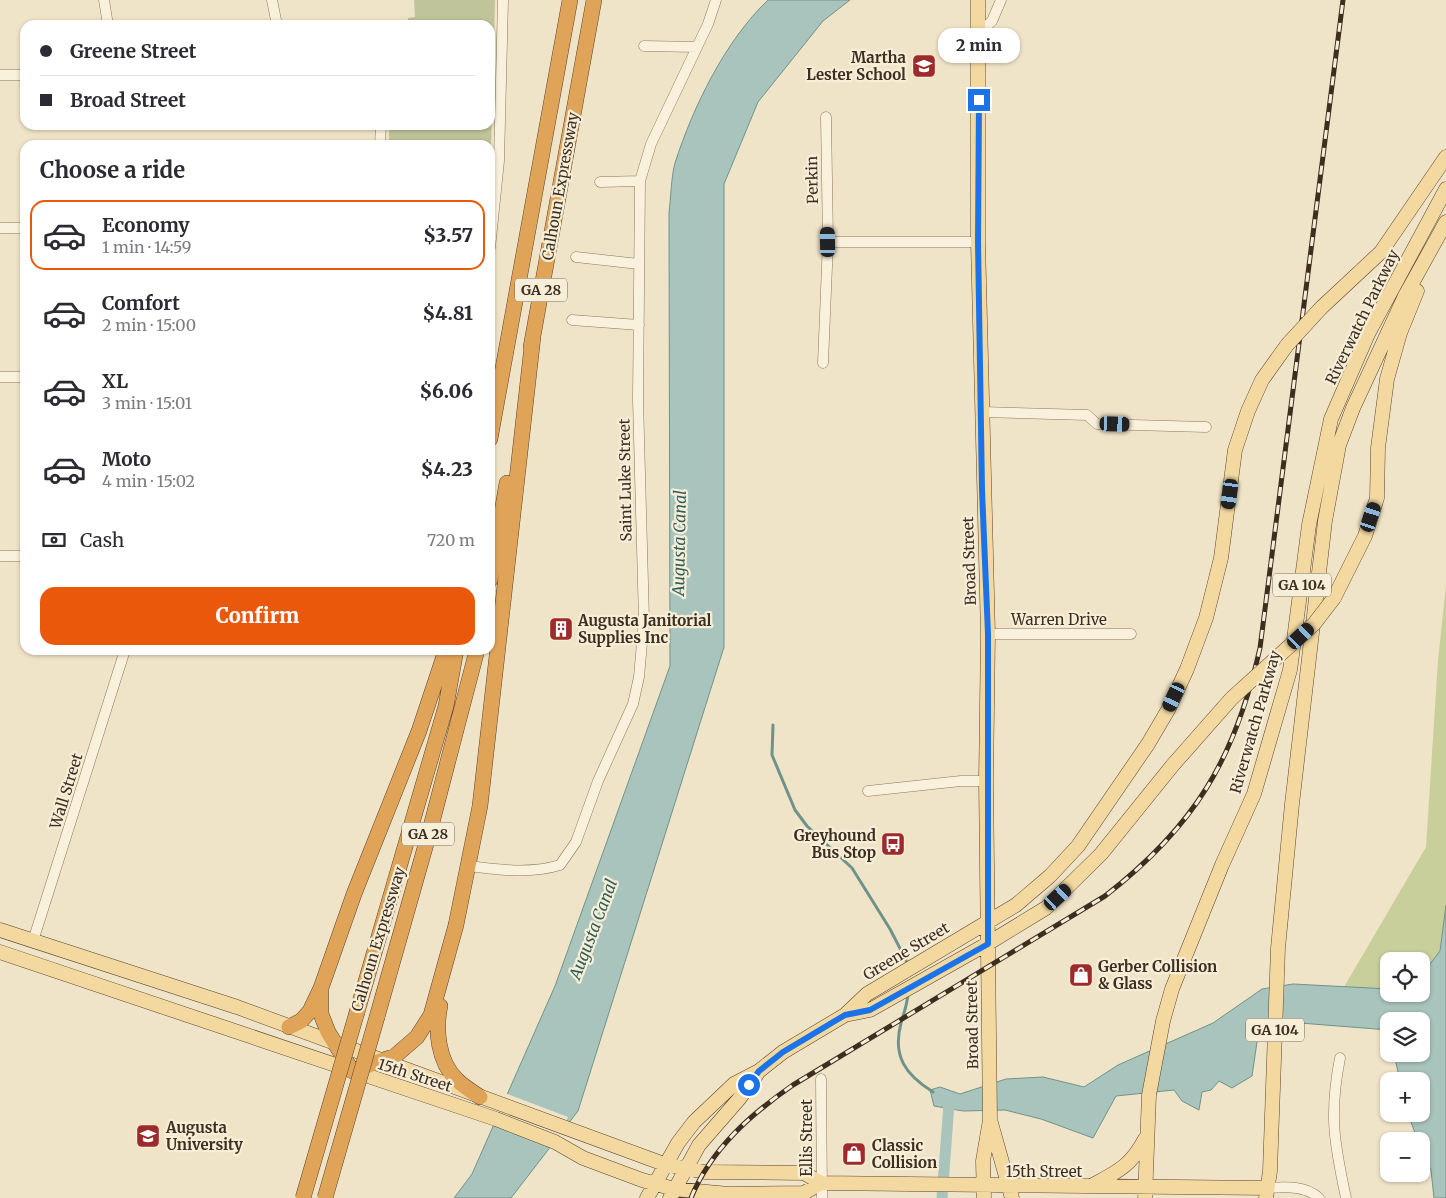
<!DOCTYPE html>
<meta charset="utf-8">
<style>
body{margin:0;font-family:Merriweather,serif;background:#f7f7f7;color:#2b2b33;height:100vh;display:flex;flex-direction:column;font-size:19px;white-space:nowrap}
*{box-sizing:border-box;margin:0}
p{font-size:16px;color:#7c7c81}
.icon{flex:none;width:28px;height:28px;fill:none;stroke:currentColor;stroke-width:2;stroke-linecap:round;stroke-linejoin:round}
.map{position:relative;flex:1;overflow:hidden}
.side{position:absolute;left:20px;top:140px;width:475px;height:515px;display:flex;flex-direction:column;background:#fff;border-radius:15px;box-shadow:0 1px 4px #0004}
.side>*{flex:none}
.hud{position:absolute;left:20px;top:20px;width:475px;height:110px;border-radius:15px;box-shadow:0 1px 4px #0004;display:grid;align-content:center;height:110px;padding:0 20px;background:#fff}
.tools{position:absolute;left:1380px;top:952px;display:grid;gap:10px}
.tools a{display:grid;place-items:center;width:50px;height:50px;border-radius:10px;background:#fff;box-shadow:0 1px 4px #0004;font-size:25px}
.end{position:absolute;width:22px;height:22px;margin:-11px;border:6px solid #1a73e8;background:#fff;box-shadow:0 0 0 2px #fff}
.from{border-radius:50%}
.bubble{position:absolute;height:35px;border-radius:15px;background:#fff;box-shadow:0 1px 4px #0004;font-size:16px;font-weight:800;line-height:35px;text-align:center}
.car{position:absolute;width:15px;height:30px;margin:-15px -8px;border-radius:6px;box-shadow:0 0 4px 1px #0007;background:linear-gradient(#222 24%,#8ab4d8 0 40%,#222 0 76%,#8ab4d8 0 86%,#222 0)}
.hud b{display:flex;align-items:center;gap:18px;height:48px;font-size:19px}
.hud b+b{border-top:1px solid #e1e1e2}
.hud i{width:12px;height:12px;background:#2b2b33}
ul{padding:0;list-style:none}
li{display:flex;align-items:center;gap:15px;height:70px;margin:0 10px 8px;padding:0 10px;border:2px solid transparent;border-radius:15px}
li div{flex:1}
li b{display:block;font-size:19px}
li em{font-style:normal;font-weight:800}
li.selected{border-color:#ea580c}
li>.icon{width:45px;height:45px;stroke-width:1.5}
h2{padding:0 20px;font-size:22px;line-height:60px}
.pay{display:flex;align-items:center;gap:12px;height:55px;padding:0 20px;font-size:19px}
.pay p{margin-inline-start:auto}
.button{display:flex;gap:10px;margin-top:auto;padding:10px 20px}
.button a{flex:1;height:58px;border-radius:15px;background:#ea580c;color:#fff;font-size:20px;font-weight:800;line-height:58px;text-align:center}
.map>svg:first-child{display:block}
.green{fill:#c9cf9b}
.cemetery{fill:#bfc49a}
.water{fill:#a9c4bc;stroke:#6f938a}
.pier{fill:#f0e4c8}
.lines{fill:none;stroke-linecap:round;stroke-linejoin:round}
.stream{stroke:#6f938a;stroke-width:3}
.canal{stroke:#a9c4bc;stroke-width:11}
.minor-casing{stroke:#8d765c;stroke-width:11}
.major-casing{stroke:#5b4430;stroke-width:15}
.highway-casing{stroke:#5b4430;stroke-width:16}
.minor{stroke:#faf1dc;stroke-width:10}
.major{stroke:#f3d9a0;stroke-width:14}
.highway{stroke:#e0a458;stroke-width:15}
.rail-casing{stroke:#3d2e20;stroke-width:5}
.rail{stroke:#f7eed8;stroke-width:3;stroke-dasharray:9;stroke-linecap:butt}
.major-bridge-casing{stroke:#5b4430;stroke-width:15;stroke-linecap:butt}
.highway-bridge-casing{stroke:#5b4430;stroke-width:16;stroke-linecap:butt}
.major-bridge{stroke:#f3d9a0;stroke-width:14}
.highway-bridge{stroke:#e0a458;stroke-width:15}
.route{stroke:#1a73e8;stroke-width:6}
.labels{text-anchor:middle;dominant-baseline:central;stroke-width:4.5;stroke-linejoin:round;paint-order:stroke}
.shield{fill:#f7eed8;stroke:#756857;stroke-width:1}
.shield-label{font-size:14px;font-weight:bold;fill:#3d2e20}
.poi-label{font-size:15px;font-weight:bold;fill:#3d2e20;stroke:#f7eed8;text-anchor:start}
.street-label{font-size:15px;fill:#3d2e20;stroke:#f7eed8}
.water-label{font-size:16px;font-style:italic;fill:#2f5d5a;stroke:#f7eed8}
</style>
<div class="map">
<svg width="1446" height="1198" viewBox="0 0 1446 1198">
<rect width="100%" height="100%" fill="#f0e4c8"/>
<path class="green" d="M1446,585v320l-6,46 -19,25v-15h-32v28l-45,-2 82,-140 12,-187z"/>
<path class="cemetery" d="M414,0h81l-4,153 -1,-8h-62l-39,-5v-15h101v-100h-82v-7l7,-1z"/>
<path class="water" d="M768,0h82l-27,21 -65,81 -34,82v463l-146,464 -67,87h-57l18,-24 83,-188 115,-320 -1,-453c2,-16 2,-35 6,-50 18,-56 50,-122 93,-163z
M1446,905v293h-12l-3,-28 -10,-21v-8h-3l-10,-27h13v-33h-21l-6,-27h27v-33h-32v9l-89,-7 -43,19 -5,34 -20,12 -13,-7 -8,9 -9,2 -3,18 -17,-9 -8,-11 -58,6 -23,42 -52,-19 -36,-9 -42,1 -29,-5 -4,-16 10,-3 20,7 46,-15 37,-2 41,10 34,-22 95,-42 49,-34 31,-5 96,5v5h32v-18l19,-25z"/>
<path class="pier" d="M505,1093l63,24 -10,25 -66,-18z"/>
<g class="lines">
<path class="stream" d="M773,725l-1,30 23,55 12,16 45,42 38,61 16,31 1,6
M908,992c0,10 -4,21 -7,31 -9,34 5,52 32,69"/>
<path class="canal" d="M942,1198l7,-95 8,1"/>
<defs>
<path id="minor" d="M104,0l4,25
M272,0l5,25
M979,33l13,-12 9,-21
M644,46l53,1
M0,75h25
M380,145l1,-20
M600,182l40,-1
M0,228h25
M828,242h150
M490,248l9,-87 4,-161
M576,257l63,7
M572,320l67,5
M823,363l5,-121 -2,-125
M0,377h25
M982,412l105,3 10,9 109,3
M0,556h25
M988,634h143
M868,791l93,-10h25
M469,866c29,4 62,8 91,-1l16,-23 22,-61 35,-77 6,-27 5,-57 -6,-220 2,-219 11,-37 57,-120 8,-24
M33,941l92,-291
M1340,1058c-11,56 -6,84 6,140
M821,1079l1,119
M1267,1188c18,-1 38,-3 52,10"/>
<path id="major" d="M978,0v242l10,392 -2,147 4,339 -7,41 1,37
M1321,308l60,-56 65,-95
M1334,598l31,-62 12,-38 1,-50 9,-69 13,-46 17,-42
M0,930l237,77 427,157 41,8 99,1 17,10 446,5
M0,952l496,167 59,23 28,16 59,22 32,9 55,5 75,-1 17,-10
M845,1015l25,-5 117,-66 59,-36 55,-54 71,-88 60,-68
M991,1123l21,75
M1091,1186c26,-14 40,-20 54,-47
M647,1198l31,-55 16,-21 40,-38 25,-13 24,-19 62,-37 22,-21 149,-89 34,-29 28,-30 70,-102 20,-34 19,-41 19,-51 15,-60 14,-108 13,-39 14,-31 25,-35
M670,1198l29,-53 40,-46 18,-25
M1145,1198l4,-103 14,-74 9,-32 50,-124 32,-71 36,-124 19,-145 22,-106 37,-85 78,-145
M1266,1198l4,-27 8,-223 14,-144 33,-283 14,-76 14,-37 52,-112 41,-74"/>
<path id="highway" d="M531,347l63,-347
M490,439l80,-439
M490,580l17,-97
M321,988v26l7,18 24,39 43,-15 22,-19 14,-22 25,-90 24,-119 53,-469
M440,1006c-5,24 -2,56 17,74 7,7 16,12 23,17
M357,1012l89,-306 10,-56
M377,1017l53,-187 47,-180
M289,1027l12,-6 9,-10 11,-23 33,-94 65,-163 27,-81"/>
</defs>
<use href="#minor" class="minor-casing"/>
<use href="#major" class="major-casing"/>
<use href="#highway" class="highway-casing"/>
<use href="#minor" class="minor"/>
<use href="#major" class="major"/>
<use href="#highway" class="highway"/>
<defs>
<path id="rail" d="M691,1198c20,-49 60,-84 102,-113l312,-189c90,-70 130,-137 155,-248l83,-648"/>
</defs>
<use href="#rail" class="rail-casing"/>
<use href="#rail" class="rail"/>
<defs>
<path id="major-bridge" d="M1287,345l34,-37
M1232,698l82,-74 20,-26"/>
<path id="highway-bridge" d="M303,1198l54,-186
M325,1198l52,-181"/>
</defs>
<use href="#major-bridge" class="major-bridge-casing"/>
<use href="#highway-bridge" class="highway-bridge-casing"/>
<use href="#major-bridge" class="major-bridge"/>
<use href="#highway-bridge" class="highway-bridge"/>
</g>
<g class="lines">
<path class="route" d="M749,1085l10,-14 24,-19 62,-37 25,-5 118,-66v-310l-6,-144 -4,-248 1,-142"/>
</g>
<defs>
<symbol id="school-square" viewBox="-11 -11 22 22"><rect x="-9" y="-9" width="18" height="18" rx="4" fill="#9e2a2b" stroke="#f7eed8"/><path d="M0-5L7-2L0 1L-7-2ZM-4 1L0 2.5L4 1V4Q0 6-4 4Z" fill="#fff"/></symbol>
<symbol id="building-square" viewBox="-11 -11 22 22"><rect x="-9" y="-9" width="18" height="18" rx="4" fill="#9e2a2b" stroke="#f7eed8"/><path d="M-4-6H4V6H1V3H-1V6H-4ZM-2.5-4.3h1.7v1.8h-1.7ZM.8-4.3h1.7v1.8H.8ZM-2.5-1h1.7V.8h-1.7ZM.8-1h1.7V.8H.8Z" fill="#fff"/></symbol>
<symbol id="bus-square" viewBox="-11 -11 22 22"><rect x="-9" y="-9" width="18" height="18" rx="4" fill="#9e2a2b" stroke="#f7eed8"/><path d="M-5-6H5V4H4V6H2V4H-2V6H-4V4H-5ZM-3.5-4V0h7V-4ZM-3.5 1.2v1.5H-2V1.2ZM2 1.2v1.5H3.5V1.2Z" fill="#fff"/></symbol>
<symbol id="shop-square" viewBox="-11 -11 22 22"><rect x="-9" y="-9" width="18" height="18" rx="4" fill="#9e2a2b" stroke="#f7eed8"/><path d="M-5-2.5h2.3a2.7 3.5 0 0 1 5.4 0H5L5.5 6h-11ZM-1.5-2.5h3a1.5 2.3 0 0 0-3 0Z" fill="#fff"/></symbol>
<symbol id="university-square" viewBox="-11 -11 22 22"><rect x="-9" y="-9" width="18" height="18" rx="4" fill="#9e2a2b" stroke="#f7eed8"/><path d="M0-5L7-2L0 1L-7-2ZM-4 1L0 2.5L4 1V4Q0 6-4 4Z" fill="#fff"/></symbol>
</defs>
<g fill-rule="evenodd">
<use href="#school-square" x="910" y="52" width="28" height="28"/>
<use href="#building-square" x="547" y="615" width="28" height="28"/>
<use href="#bus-square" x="879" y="830" width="28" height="28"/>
<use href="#shop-square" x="1067" y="961" width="28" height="28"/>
<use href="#university-square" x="134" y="1122" width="28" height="28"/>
<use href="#shop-square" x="840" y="1140" width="28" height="28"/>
</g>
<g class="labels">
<g class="shield">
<rect x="515" y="278.5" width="52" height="23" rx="4"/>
<rect x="1273" y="573.5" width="58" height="23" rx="4"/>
<rect x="402" y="822.5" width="52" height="23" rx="4"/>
<rect x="1246" y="1018.5" width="58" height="23" rx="4"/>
</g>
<g class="shield-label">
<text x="541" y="290">GA 28</text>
<text x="1302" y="585">GA 104</text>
<text x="428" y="834">GA 28</text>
<text x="1275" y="1030">GA 104</text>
</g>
<g class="poi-label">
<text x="906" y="57" text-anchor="end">Martha<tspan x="906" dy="17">Lester School</tspan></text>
<text x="578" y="620">Augusta Janitorial<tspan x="578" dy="17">Supplies Inc</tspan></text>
<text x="876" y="835" text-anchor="end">Greyhound<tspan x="876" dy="17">Bus Stop</tspan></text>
<text x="1098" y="966">Gerber Collision<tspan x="1098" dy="17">&amp; Glass</tspan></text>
<text x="166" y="1127">Augusta<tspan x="166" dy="17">University</tspan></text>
<text x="872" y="1145">Classic<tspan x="872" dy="17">Collision</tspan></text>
</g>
<g class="street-label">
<text transform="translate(812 180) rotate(-91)">Perkin</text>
<text transform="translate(560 186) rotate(-80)">Calhoun Expressway</text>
<text transform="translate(1362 317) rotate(-64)">Riverwatch Parkway</text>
<text transform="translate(625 480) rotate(-91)">Saint Luke Street</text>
<text transform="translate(969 561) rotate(-92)">Broad Street</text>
<text x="1059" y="619">Warren Drive</text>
<text transform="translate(1255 722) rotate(-74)">Riverwatch Parkway</text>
<text transform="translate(66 791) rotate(-73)">Wall Street</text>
<text transform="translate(378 939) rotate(-73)">Calhoun Expressway</text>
<text transform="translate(906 951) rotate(-31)">Greene Street</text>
<text transform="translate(972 1025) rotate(-91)">Broad Street</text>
<text transform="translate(415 1075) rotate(18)">15th Street</text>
<text transform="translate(806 1138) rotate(-90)">Ellis Street</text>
<text x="1044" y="1171">15th Street</text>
</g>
<g class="water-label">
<text transform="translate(679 543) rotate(-89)">Augusta Canal</text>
<text transform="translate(593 929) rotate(-69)">Augusta Canal</text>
</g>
</g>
</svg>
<div class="tools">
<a><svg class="icon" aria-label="locate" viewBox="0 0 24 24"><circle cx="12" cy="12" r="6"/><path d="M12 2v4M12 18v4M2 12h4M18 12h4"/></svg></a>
<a><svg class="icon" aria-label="layers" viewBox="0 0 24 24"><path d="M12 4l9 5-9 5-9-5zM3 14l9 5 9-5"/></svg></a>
<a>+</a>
<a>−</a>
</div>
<i class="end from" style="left:749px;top:1085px"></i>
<i class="end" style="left:979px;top:100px"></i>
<div class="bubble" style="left:938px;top:28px;width:82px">2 min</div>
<i class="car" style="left:828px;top:242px;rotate:359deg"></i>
<i class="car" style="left:1115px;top:424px;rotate:92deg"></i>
<i class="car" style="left:1230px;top:494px;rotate:188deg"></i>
<i class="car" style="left:1371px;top:517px;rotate:18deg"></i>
<i class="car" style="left:1301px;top:636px;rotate:47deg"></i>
<i class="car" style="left:1174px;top:697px;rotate:205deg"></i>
<i class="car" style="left:1058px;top:897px;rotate:48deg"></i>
<div class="hud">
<b><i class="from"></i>Greene Street</b>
<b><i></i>Broad Street</b>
</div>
<section class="side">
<h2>Choose a ride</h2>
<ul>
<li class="selected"><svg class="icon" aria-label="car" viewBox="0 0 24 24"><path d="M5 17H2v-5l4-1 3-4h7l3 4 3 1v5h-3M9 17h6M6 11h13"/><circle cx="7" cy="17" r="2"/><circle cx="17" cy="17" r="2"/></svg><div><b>Economy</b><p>1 min · 14:59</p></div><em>$3.57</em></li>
<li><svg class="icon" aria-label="car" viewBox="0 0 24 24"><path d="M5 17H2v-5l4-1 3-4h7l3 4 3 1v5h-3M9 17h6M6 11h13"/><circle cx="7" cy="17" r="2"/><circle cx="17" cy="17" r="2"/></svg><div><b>Comfort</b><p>2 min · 15:00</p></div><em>$4.81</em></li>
<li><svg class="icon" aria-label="car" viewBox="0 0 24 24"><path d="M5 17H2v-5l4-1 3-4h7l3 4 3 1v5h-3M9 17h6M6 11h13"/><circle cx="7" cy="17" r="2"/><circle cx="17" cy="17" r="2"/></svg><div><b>XL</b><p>3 min · 15:01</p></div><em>$6.06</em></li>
<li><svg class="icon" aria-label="car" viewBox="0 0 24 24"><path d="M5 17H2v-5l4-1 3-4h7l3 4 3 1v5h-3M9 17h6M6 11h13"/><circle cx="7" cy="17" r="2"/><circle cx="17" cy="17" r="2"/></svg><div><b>Moto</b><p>4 min · 15:02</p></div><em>$4.23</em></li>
</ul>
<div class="pay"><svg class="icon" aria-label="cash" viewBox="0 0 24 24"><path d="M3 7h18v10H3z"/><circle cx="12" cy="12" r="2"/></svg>Cash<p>720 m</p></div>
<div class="button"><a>Confirm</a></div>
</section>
</div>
